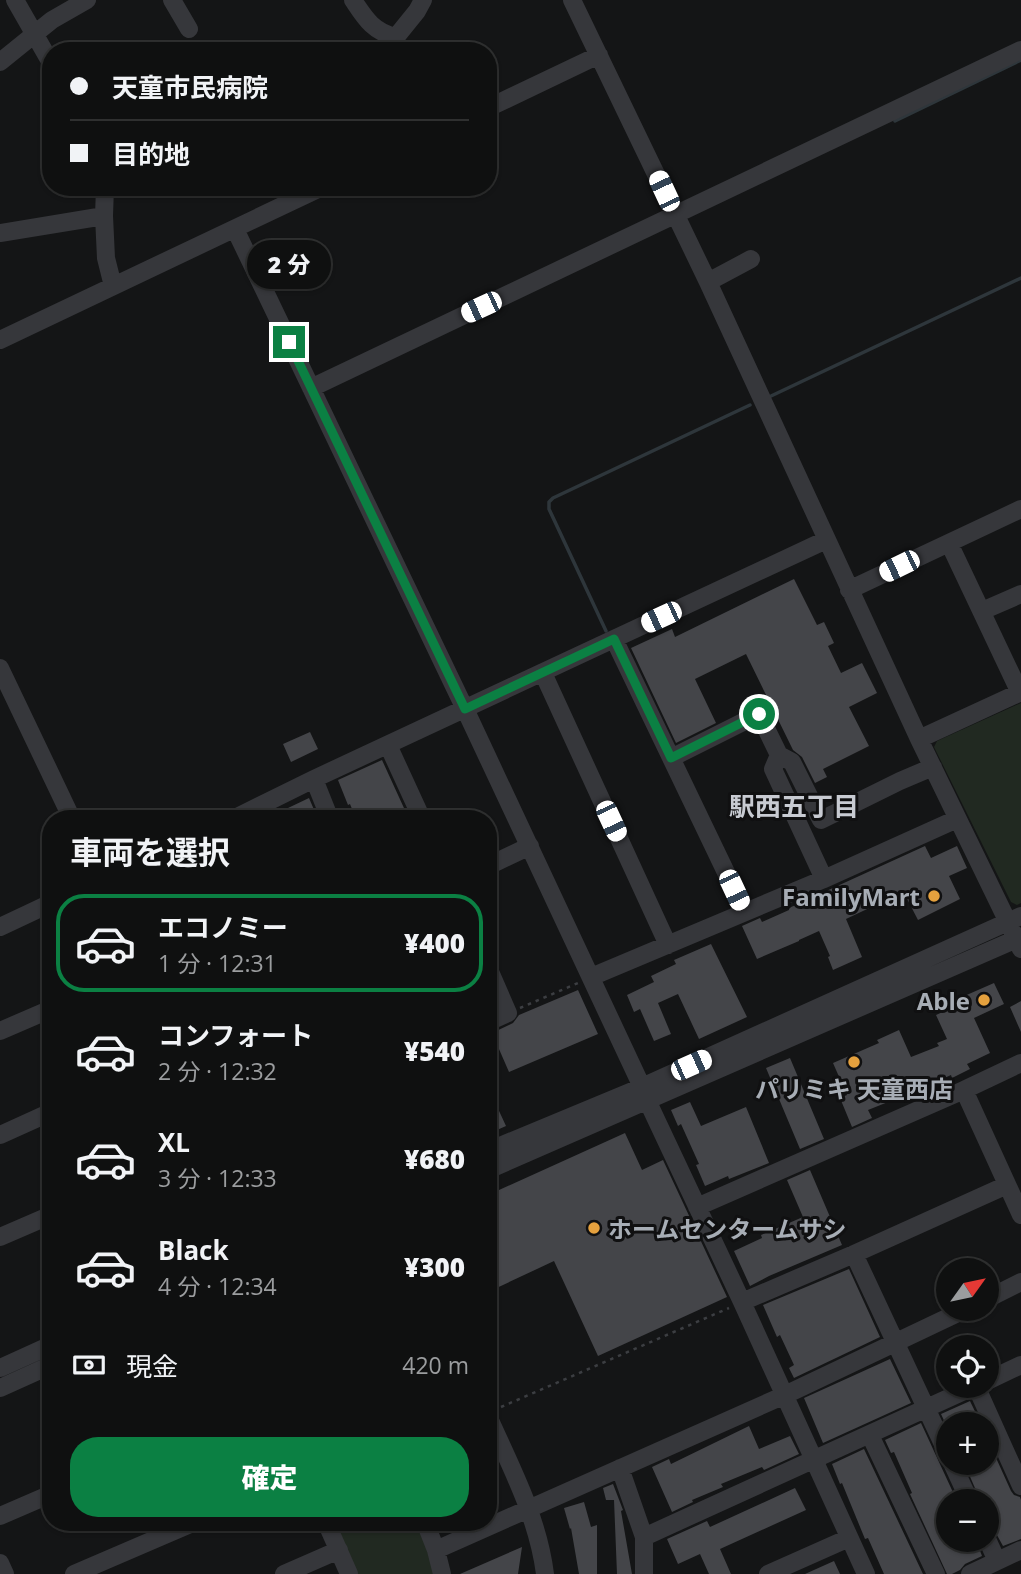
<!DOCTYPE html>
<html lang="ja">
<meta charset="utf-8">
<style>
body{margin:0;font-family:"Open Sans","Noto Sans JP",sans-serif;background:#1d1e1e;color:#f1f3f6;height:100vh;display:flex;flex-direction:column;font-size:26px;white-space:nowrap}
*{box-sizing:border-box;margin:0}
p{font-size:23px;color:#9b9d9f}
.icon{flex:none;width:38px;height:38px;fill:none;stroke:currentColor;stroke-width:2;stroke-linecap:round;stroke-linejoin:round}
.map{position:relative;flex:1;overflow:hidden}
.drawer{position:absolute;left:42px;top:810px;width:455px;height:721px;display:flex;flex-direction:column;background:#0f1010;border-radius:28px;box-shadow:0 2px 5px #0004,0 0 0 2px #2f3030}
.drawer>*{flex:none}
.top-card{position:absolute;left:42px;top:42px;width:455px;height:154px;border-radius:28px;box-shadow:0 2px 5px #0004,0 0 0 2px #2f3030;display:grid;align-content:center;height:154px;padding:0 28px;background:#0f1010}
.needle{width:46px;rotate:57deg}
.fabs{position:absolute;left:936px;top:1258px;display:grid;gap:14px}
.fabs a{display:grid;place-items:center;width:63px;height:63px;border-radius:50%;background:#0f1010;box-shadow:0 2px 5px #0004,0 0 0 2px #2f3030;font-size:35px}
.end{position:absolute;width:32px;height:32px;margin:-16px;border:9px solid #0b8043;background:#fff;box-shadow:0 0 0 4px #fff}
.from{border-radius:50%}
.bubble{position:absolute;height:49px;border-radius:24px;background:#0f1010;box-shadow:0 2px 5px #0004,0 0 0 2px #2f3030;font-size:23px;font-weight:800;line-height:49px;text-align:center}
.car{position:absolute;width:21px;height:42px;margin:-21px -10px;border-radius:9px;box-shadow:0 0 5px 2px #0007;background:linear-gradient(#fff 24%,#345 0 40%,#fff 0 76%,#345 0 86%,#fff 0)}
.top-card b{display:flex;align-items:center;gap:24px;height:66px;font-size:26px}
.top-card b+b{border-top:2px solid #2f3030}
.top-card i{width:18px;height:18px;background:#f1f3f6}
ul{padding:0;list-style:none}
li{display:flex;align-items:center;gap:21px;height:98px;margin:0 14px 10px;padding:0 14px;border:4px solid transparent;border-radius:28px}
li div{flex:1}
li b{display:block;font-size:26px}
li em{font-style:normal;font-weight:800}
li.current{border-color:#0b8043}
li>.icon{width:63px;height:63px;stroke-width:1.5}
h2{padding:0 28px;font-size:32px;line-height:84px}
.pay{display:flex;align-items:center;gap:18px;height:77px;padding:0 28px;font-size:26px}
.pay p{margin-inline-start:auto}
.action{display:flex;gap:14px;margin-top:auto;padding:14px 28px}
.action a{flex:1;height:80px;border-radius:28px;background:#0b8043;color:#fff;font-size:28px;font-weight:800;line-height:80px;text-align:center}
.map>svg:first-child{display:block}
.green{fill:#212921}
.lines{fill:none;stroke-linecap:round;stroke-linejoin:round}
.stream{stroke:#2e363b;stroke-width:3.5}
.building{fill:#444549}
.path{stroke:#3c3e42;stroke-width:2.5;stroke-dasharray:3.5 5;stroke-linecap:butt}
.minor{stroke:#36373b;stroke-width:18}
.route{stroke:#0b8043;stroke-width:9}
.poi-dot{fill:#e5a13e;stroke:#101011;stroke-width:2.5}
.labels{text-anchor:middle;dominant-baseline:central;stroke-width:6;stroke-linejoin:round;paint-order:stroke}
.poi-label{font-size:24px;font-weight:bold;fill:#a7adb5;stroke:#101011;text-anchor:end}
.neighbourhood-label{font-size:26px;font-weight:bold;fill:#c8cbd2;stroke:#101011}
</style>
<div class="map">
<svg width="1021" height="1574" viewBox="0 0 1021 1574">
<rect width="100%" height="100%" fill="#141516"/>
<path class="green" d="M1021,703v200l-4,2 -6,-3 -77,-155 3,-6z
M332,1523h86l20,51h-83z"/>
<g class="lines">
<path class="stream" d="M895,121l126,-61
M771,396l250,-118
M606,631l-57,-122v-7l4,-4 197,-93"/>
</g>
<path class="building" d="M794,579l23,46 7,-3 10,21 -6,3 13,27 21,-10 15,30 -28,14 20,39 -46,23 4,8 -12,6 -13,-26 -9,-7 -47,-96 -51,25 21,44 -40,20 -45,-95 41,-19 3,8z
M310,732l8,17 -27,13 -8,-18z
M382,760l27,59h-53l-6,-15 -2,1 -10,-25z
M309,798l9,21h-25l-5,-11z
M925,846l6,12 26,-12 10,22 -18,8 11,23 -42,21 -13,-25 -5,2 -1,-3 -53,25 16,38 -29,13 -5,-13 2,-1 -11,-25 -20,9v1l-42,18 -15,-33 18,-8 2,4 27,-12v-2z
M711,944l36,73 -48,22 -21,-45 -20,9 13,31 -17,7 -14,-32 -6,3 -7,-17 27,-13 -3,-6 25,-12 -2,-4z
M994,983l10,21 -30,14 16,35 -23,11 3,5 -18,9 -1,-3 -18,8 -1,-2 -35,14 1,3 -30,12 4,8 -20,9 -12,-29 7,-3 -14,-32 46,-20 -2,-3 22,-10 12,27 28,-11 -2,-3 10,-4 -11,-24 29,-13 -3,-5z
M578,990l20,44 -89,38 -17,-39 21,-10 6,-8z
M1021,1001v31l-11,-25z
M790,1058l34,81 -24,10 -34,-81z
M488,1087l18,39 -18,8z
M690,1102l11,24 45,-19 23,56 -40,16 -1,-3 -23,10 -9,-21 3,-1 -18,-40 -3,2 -7,-16z
M625,1133l17,37 21,-10 64,137 -129,59 -44,-95 -66,31v-97z
M810,1170l32,75 -73,31 -19,10 -16,-35 28,-13 -1,-3 42,-18 -16,-37z
M849,1269l31,68 -86,41 -5,-10 5,-3 -14,-30 -3,2 -14,-32z
M890,1359l21,44 -88,40 -19,-45z
M970,1401l11,23h-33v5l-7,-15z
M921,1423l36,78 -9,1v43l12,-5h16l6,16 -17,8 -5,6 -8,4h-5l-37,-80 2,-1 -18,-41 -3,1 -6,-13z
M749,1426l10,23 31,-13 9,18 -35,16 -2,-3 -41,17 2,3 -31,13 1,2 -21,10 -20,-45 17,-8 2,5z
M987,1438l24,53 3,4 6,2 1,3v39l-18,7 -16,-29v-15h-6l-16,-37 5,-2h17z
M864,1449l59,125h-39l-16,-36 -3,1 -23,-56 -2,1 -8,-20z
M613,1484l10,26 -2,1 11,63h-15l-3,-74h-8l-3,-12z
M795,1488l11,22 -86,39 11,25h-22l-9,-20 -22,10 -11,-25 40,-18 3,6z
M584,1502l7,25 6,-2v49h-18l-8,-46 -1,1 -6,-21z
M522,1547l-4,27h-58z
M834,1561l6,13h-35z"/>
<g class="lines">
<path class="path" d="M520,1008l58,-25
M501,1407l228,-99"/>
<path class="minor" d="M15,0l36,63
M172,0l17,29
M353,0c12,18 20,32 43,37
M572,0l136,282 211,457 102,210
M396,37l21,-26 6,-11
M0,62l52,-42 35,-20
M488,108l111,-53
M105,187l-1,29 2,42 7,28
M235,229l230,480 177,378
M0,233l104,-17
M708,282l43,-23
M0,340l322,-153
M311,388l710,-338
M949,543l71,150
M849,590l172,-81
M982,611l39,-17
M614,639l131,273
M0,668l72,151
M543,673l125,272
M919,739l102,-47
M388,745l34,74
M779,755l-6,14 51,110
M671,758l88,-44 20,41 13,7 29,58 79,-39 33,-14
M314,779l16,40
M233,819l81,-40 512,-239
M488,866l42,-20
M0,927l51,-24
M488,967l20,46 -20,9
M591,977l233,-98 133,-60
M0,1031l51,-22
M964,1090l57,125
M647,1100l95,202 124,272
M0,1135l51,-23
M488,1151l154,-64 379,-171
M488,1170l533,-233
M697,1207l267,-117 57,-27
M0,1237l51,-22
M854,1254l94,201
M987,1299l34,-17
M742,1302l112,-48 153,-69
M0,1368l51,-23
M987,1381l34,-16
M976,1386l45,100
M0,1388l51,-23
M488,1416c23,51 50,102 57,158
M870,1435l66,139
M952,1463l18,39
M620,1468l24,69v37
M0,1516l51,-22
M326,1522l23,52
M425,1522l11,28 6,24
M644,1537l331,-151
M987,1539l10,22
M436,1550l349,-155 181,-86
M0,1563l5,11
M74,1574l121,-52
M284,1574l55,-24
M768,1574l81,-36
M970,1574l51,-24"/>
</g>
<g class="lines">
<path class="route" d="M289,342l176,367 149,-70 57,119 88,-44"/>
</g>
<g class="poi-dot">
<circle cx="934" cy="896" r="7"/>
<circle cx="984" cy="1000" r="7"/>
<circle cx="854" cy="1062" r="7"/>
<circle cx="594" cy="1228" r="7"/>
</g>
<g class="labels">
<g class="poi-label">
<text x="920" y="896">FamilyMart</text>
<text x="970" y="1000">Able</text>
<text x="854" y="1088" text-anchor="middle">パリミキ 天童西店</text>
<text x="608" y="1228" text-anchor="start">ホームセンタームサシ</text>
</g>
<g class="neighbourhood-label">
<text x="794" y="806">駅西五丁目</text>
</g>
</g>
</svg>
<div class="fabs">
<a><svg class="needle" viewBox="-14 -14 28 28"><path d="M0-13l5 13h-10z" fill="#e53935"/><path d="M0 13l5-13h-10z" fill="#9b9d9f"/></svg></a>
<a><svg class="icon" aria-label="locate" viewBox="0 0 24 24"><circle cx="12" cy="12" r="6"/><path d="M12 2v4M12 18v4M2 12h4M18 12h4"/></svg></a>
<a>+</a>
<a>−</a>
</div>
<i class="end from" style="left:759px;top:714px"></i>
<i class="end" style="left:289px;top:342px"></i>
<div class="bubble" style="left:247px;top:240px;width:84px">2 分</div>
<i class="car" style="left:664px;top:191px;rotate:335deg"></i>
<i class="car" style="left:481px;top:307px;rotate:245deg"></i>
<i class="car" style="left:899px;top:566px;rotate:244deg"></i>
<i class="car" style="left:661px;top:617px;rotate:245deg"></i>
<i class="car" style="left:611px;top:821px;rotate:155deg"></i>
<i class="car" style="left:734px;top:890px;rotate:155deg"></i>
<i class="car" style="left:691px;top:1065px;rotate:66deg"></i>
<div class="top-card">
<b><i class="from"></i>天童市民病院</b>
<b><i></i>目的地</b>
</div>
<section class="drawer">
<h2>車両を選択</h2>
<ul>
<li class="current"><svg class="icon" aria-label="car" viewBox="0 0 24 24"><path d="M5 17H2v-5l4-1 3-4h7l3 4 3 1v5h-3M9 17h6M6 11h13"/><circle cx="7" cy="17" r="2"/><circle cx="17" cy="17" r="2"/></svg><div><b>エコノミー</b><p>1 分 · 12:31</p></div><em>¥400</em></li>
<li><svg class="icon" aria-label="car" viewBox="0 0 24 24"><path d="M5 17H2v-5l4-1 3-4h7l3 4 3 1v5h-3M9 17h6M6 11h13"/><circle cx="7" cy="17" r="2"/><circle cx="17" cy="17" r="2"/></svg><div><b>コンフォート</b><p>2 分 · 12:32</p></div><em>¥540</em></li>
<li><svg class="icon" aria-label="car" viewBox="0 0 24 24"><path d="M5 17H2v-5l4-1 3-4h7l3 4 3 1v5h-3M9 17h6M6 11h13"/><circle cx="7" cy="17" r="2"/><circle cx="17" cy="17" r="2"/></svg><div><b>XL</b><p>3 分 · 12:33</p></div><em>¥680</em></li>
<li><svg class="icon" aria-label="car" viewBox="0 0 24 24"><path d="M5 17H2v-5l4-1 3-4h7l3 4 3 1v5h-3M9 17h6M6 11h13"/><circle cx="7" cy="17" r="2"/><circle cx="17" cy="17" r="2"/></svg><div><b>Black</b><p>4 分 · 12:34</p></div><em>¥300</em></li>
</ul>
<div class="pay"><svg class="icon" aria-label="cash" viewBox="0 0 24 24"><path d="M3 7h18v10H3z"/><circle cx="12" cy="12" r="2"/></svg>現金<p>420 m</p></div>
<div class="action"><a>確定</a></div>
</section>
</div>
